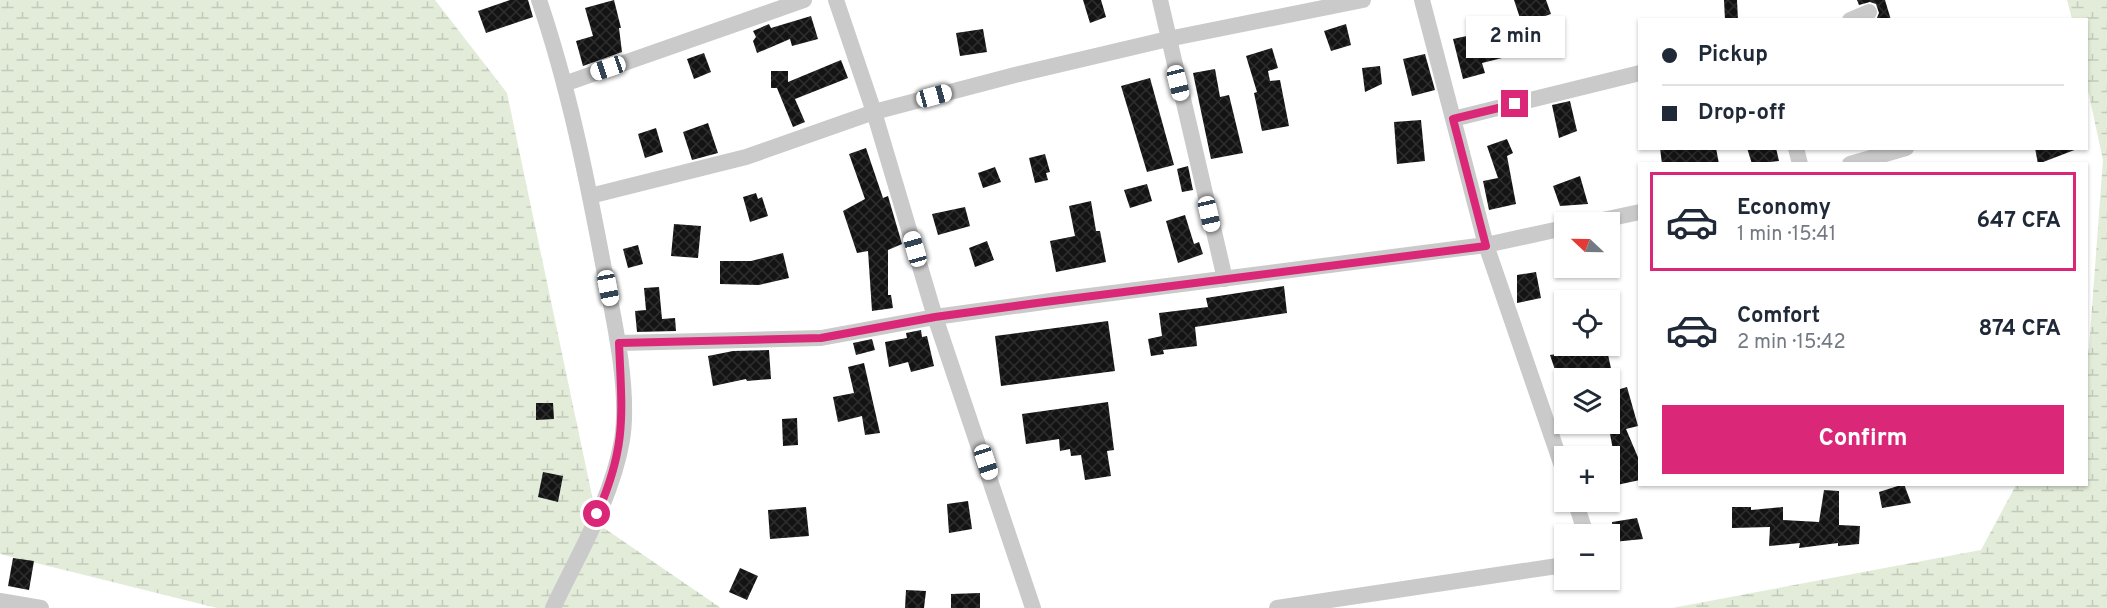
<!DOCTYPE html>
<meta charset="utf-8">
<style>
body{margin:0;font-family:Overpass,sans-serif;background:#f6f6f7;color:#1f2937;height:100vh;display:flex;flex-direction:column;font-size:22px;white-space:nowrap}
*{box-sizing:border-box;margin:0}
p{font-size:20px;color:#747a83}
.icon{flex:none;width:33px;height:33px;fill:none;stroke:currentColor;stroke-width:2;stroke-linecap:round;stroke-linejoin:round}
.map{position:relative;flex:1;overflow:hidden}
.details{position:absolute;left:1638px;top:162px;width:450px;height:324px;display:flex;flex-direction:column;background:#fff;border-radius:0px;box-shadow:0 2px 4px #0004}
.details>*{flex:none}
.banner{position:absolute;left:1638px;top:18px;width:450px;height:132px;border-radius:0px;box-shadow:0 2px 4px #0004;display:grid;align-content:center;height:132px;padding:0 24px;background:#fff}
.needle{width:39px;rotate:292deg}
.buttons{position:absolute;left:1554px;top:212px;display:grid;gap:12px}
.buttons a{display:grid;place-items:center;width:66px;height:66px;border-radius:0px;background:#fff;box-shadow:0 2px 4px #0004;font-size:30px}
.end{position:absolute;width:27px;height:27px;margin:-14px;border:8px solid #db2777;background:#fff;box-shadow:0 0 0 3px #fff}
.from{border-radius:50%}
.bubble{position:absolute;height:42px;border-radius:0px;background:#fff;box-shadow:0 2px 4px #0004;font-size:20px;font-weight:700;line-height:42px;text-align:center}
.car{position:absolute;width:18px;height:36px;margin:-18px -9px;border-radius:8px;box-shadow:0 0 4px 2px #0007;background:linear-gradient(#fff 24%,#345 0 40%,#fff 0 76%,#345 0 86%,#fff 0)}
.banner b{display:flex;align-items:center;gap:21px;height:57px;font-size:22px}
.banner b+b{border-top:2px solid #e0e1e3}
.banner i{width:15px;height:15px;background:#1f2937}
ul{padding:10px 0 0;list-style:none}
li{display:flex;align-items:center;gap:18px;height:99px;margin:0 12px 9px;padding:0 12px;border:3px solid transparent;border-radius:0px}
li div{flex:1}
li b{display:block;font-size:22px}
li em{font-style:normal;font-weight:700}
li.active{border-color:#db2777}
li>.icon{width:54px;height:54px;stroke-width:1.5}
.button{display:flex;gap:12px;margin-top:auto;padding:12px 24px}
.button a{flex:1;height:69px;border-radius:0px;background:#db2777;color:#fff;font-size:24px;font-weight:700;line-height:69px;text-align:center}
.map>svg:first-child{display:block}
.wetland{fill:url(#wetland-marsh)}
.building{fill:url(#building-cross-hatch)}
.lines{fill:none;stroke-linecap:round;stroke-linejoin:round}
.street{stroke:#cacaca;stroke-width:16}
.route{stroke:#db2777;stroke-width:8}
</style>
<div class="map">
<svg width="2107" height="608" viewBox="0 0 2107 608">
<defs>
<pattern id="wetland-marsh" width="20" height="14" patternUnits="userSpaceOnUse" patternTransform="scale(1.5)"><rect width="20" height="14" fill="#e2ecd9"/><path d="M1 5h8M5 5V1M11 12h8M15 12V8" fill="none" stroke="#c2cbbb"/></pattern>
<pattern id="building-cross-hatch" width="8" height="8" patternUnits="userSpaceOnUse" patternTransform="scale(1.5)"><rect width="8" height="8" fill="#141414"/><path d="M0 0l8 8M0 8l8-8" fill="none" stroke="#2e2e2e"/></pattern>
</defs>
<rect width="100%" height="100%" fill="#fff"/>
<path class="wetland" d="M0,0h435l72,93 91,431 123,84h-504l-217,-54z
M2067,0h40v608h-435l309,-58 35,-65 70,-1 1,-131 2,-5 14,-188 -16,-74 -1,-66 -14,-1z"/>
<path class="building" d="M510,0h18l5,17 -47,16 -8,-22z
M614,0l7,28h-2l3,24 -39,14 -7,-25 17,-5 -8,-28z
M1083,0h18l5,17 -16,6z
M1514,0h32l5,14 -29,10z
M1724,0h13l1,20h-13z
M1857,0h28l6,20h-15l3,-7 -3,-9 -6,-2 -11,3z
M811,16l7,23 -26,7 -2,-7 -33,14 -4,-12 3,-4 -3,-6 16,-7 2,4z
M1346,24l5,21 -20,6 -7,-20z
M1503,28l7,28 -28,7 3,10 -22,6 -10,-40z
M983,29l4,23 -27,4 -4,-23z
M1272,48l6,20 -10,3 2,10 10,-1 9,46 -27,5 -8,-38 3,-1 -11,-36z
M704,53l7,19 -17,7 -7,-20z
M1425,54l10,36 -23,6 -9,-37z
M841,60l7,18 -53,21 10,23 -12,5 -16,-39h-6v-17h17v11z
M1380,66l2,18 -17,8 -3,-24z
M1215,69l5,28 9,-2 14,58 -32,6 -18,-86z
M1150,78l24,87 -27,7 -26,-86z
M1570,101l7,30 -18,7 -7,-33z
M1421,120l4,41 -28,3 -3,-42z
M708,123l10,30 -26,7 -9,-28z
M656,128l7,24 -18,6 -7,-24z
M1507,139l6,14 -6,3 9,48 -27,6 -6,-29 15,-3 -11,-32z
M866,148l17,50 5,-2 14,48 -14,6v45h3l2,13 -21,3 -4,-60 -11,2 -14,-42 22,-12 -16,-45z
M1660,148h56l3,16h-57z
M1747,148h29l3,13 -27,3z
M2035,148h41l1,1 -39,15z
M1045,154l5,18 -4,1 2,7 -13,3 -6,-25z
M1188,166l5,24 -11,2 -5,-23z
M995,167l6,15 -18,6 -5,-15z
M1580,176l8,28 -28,2 -7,-20z
M1147,184l5,17 -22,7 -6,-18z
M756,193l2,6 4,-2 6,19 -18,6 -7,-25z
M1091,201l5,30h4l6,31 -50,10 -6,-31 25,-5 -6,-30z
M965,207l5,19 -32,9 -6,-21z
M1185,215l9,29 5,-2 4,12 -25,9 -12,-42z
M674,224l27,2 -3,32 -27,-2z
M987,241l7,19 -19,7 -6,-19z
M638,245l5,19 -15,4 -5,-19z
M783,253l6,25 -30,7 -39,-1v-23h31z
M1536,272l5,26 -24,5v-28z
M1284,286l3,27 -92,14 2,19 -34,4 1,4 -13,2 -3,-17 14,-3 -3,-23 49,-6 -2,-9z
M659,287l3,32 13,-1 1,13 -39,1 -2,-21 11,-1 -2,-22z
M1108,321l7,50 -114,15 -6,-50z
M921,330l1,7 5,-1 7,30 -23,6 -3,-10 -19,5 -4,-25 22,-4 -1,-5z
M872,339l3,11 -19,5 -3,-12z
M1587,345h19l7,33h-19l-2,-10 -35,8 -7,-21 38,-6z
M769,350l2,29 -24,2 -1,-2 -33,7 -5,-30 25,-5z
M864,363l16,70 -15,2 -3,-19 -24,6 -5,-25 21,-4 -6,-26z
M1627,387l11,39 -12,3 14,33v18l-28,6 -2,-35 3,-1 -5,-27 2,-31z
M1108,402l6,48 -7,1 4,25 -26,4 -4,-25 -10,1 -1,-7 -10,2 -1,-12 -33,5 -4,-30z
M536,403h17l1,16 -18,1z
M797,418l1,27 -15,1 -1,-27z
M543,472l20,4 -5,26 -20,-5z
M1904,484l7,19 -29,5 -3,-16z
M1824,490l15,1v34l21,1 -1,18 -21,2v-3l-39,5 1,-5 -31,3 1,-19 -38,1v-21h19v3l32,-3v13l36,2z
M968,501l4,28 -23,4 -2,-29z
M806,507l3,29 -39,3 -2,-29z
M1637,518l6,21 -30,3 -1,-20z
M13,558l21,3 -5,29 -21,-4z
M740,568l18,8 -11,24 -18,-8z
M906,590l20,1 -2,17h-19z
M980,593v15h-29v-14z"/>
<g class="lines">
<path class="street" d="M539,0c30,88 48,179 65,269 10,50 26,122 18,171 -10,59 -44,115 -69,168
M836,0l38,112 61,205 98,291
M1160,0l65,279
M1422,0l64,245 78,227
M1850,20l19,-8
M564,84l240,-84
M1453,119l187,-46
M1796,148l4,16
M1850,164l56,-16
M590,196l156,-39 128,-45 141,-37 153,-36 195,-39
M1593,222l47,-10
M619,343l202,-5 114,-21 123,-17 428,-55 78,-17
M1575,501l11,33
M0,601l41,7
M1277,608l287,-43"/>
</g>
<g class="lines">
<path class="route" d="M597,514c30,-68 25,-99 22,-171l202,-5 114,-21 102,-14 449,-57 -33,-127 62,-15"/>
</g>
</svg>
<div class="buttons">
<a><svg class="needle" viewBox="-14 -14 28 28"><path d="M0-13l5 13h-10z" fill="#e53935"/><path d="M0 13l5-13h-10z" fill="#747a83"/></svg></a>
<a><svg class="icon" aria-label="locate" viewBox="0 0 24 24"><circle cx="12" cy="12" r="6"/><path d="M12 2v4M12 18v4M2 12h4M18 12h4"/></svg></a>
<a><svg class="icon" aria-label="layers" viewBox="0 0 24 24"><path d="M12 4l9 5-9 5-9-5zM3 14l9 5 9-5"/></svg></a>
<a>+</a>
<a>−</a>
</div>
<i class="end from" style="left:597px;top:514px"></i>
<i class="end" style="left:1515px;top:104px"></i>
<div class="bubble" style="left:1466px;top:16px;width:99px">2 min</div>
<i class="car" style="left:608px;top:68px;rotate:251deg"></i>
<i class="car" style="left:1178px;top:83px;rotate:166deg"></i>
<i class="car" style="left:934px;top:96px;rotate:75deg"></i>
<i class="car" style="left:1209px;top:214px;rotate:167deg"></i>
<i class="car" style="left:915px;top:249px;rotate:344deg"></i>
<i class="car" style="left:608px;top:288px;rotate:169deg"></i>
<i class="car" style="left:986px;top:462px;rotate:162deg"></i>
<div class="banner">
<b><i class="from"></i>Pickup</b>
<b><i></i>Drop-off</b>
</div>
<section class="details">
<ul>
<li class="active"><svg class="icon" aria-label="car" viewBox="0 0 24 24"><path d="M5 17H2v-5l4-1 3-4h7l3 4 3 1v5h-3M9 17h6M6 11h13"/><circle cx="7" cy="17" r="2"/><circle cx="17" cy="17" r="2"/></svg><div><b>Economy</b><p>1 min · 15:41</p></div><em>647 CFA</em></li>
<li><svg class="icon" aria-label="car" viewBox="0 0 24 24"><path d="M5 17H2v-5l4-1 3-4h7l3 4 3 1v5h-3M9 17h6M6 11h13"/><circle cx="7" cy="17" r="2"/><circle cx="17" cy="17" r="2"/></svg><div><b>Comfort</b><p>2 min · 15:42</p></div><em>874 CFA</em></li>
</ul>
<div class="button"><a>Confirm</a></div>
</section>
</div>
